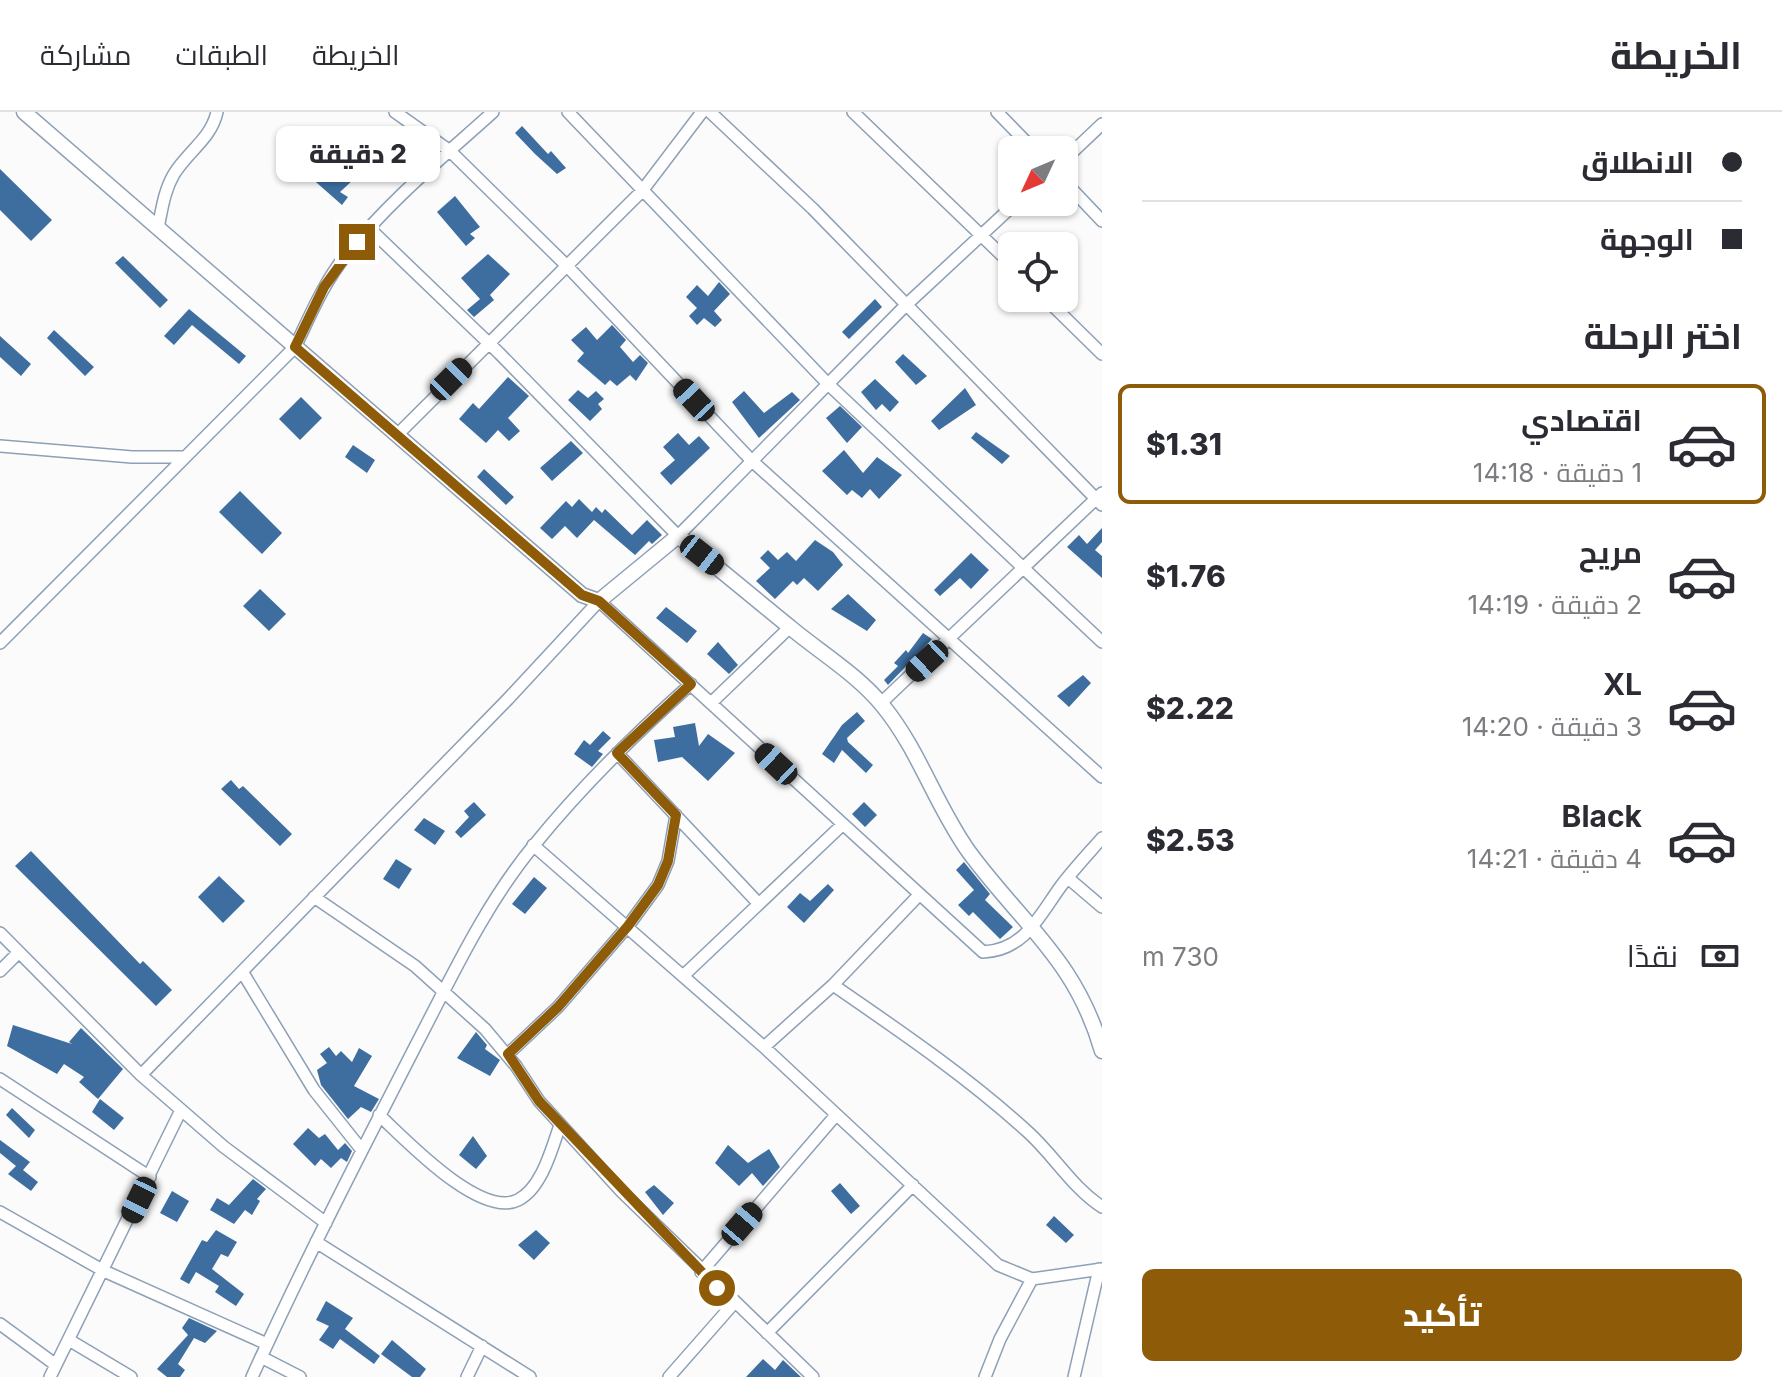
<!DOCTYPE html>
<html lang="ar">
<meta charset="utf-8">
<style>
body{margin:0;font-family:Inter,Cairo,sans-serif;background:#f7f7f7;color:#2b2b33;direction:rtl;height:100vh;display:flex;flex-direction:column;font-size:30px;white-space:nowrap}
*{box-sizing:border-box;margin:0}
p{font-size:26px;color:#7c7c81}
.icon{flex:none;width:44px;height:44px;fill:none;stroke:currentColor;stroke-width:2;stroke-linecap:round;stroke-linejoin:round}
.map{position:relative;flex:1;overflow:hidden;direction:ltr}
.details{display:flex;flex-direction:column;background:#fff;width:680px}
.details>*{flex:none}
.guide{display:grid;align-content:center;height:176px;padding:0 40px;background:#fff}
.needle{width:52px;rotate:226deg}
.buttons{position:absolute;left:998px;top:24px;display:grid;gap:16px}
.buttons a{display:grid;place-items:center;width:80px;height:80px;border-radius:12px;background:#fff;box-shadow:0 2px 6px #0004;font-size:40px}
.end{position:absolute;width:36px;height:36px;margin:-18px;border:10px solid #8e5b09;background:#fff;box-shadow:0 0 0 4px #fff}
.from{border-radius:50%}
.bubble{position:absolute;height:56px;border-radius:12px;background:#fff;box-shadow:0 2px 6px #0004;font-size:26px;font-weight:800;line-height:56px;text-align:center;direction:rtl}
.car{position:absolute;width:24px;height:48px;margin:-24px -12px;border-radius:10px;box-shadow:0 0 6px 2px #0007;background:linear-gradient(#222 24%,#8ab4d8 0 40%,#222 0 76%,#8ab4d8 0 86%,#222 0)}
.guide b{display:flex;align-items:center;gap:28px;height:76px;font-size:30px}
.guide b+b{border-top:2px solid #e1e1e2}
.guide i{width:20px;height:20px;background:#2b2b33}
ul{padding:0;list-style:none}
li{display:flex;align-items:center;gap:24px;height:120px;margin:0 16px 12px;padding:0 24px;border:4px solid transparent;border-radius:12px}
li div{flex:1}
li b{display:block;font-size:30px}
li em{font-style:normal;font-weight:800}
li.on{border-color:#8e5b09}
li>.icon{width:72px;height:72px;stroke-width:1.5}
h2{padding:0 40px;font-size:36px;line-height:96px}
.pay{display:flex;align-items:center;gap:20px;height:88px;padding:0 40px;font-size:30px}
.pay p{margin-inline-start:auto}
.primary-button{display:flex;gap:16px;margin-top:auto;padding:16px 40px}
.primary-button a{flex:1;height:92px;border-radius:12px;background:#8e5b09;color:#fff;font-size:32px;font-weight:800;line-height:92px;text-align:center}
header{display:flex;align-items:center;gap:48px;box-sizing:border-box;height:112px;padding:0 40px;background:#fff;border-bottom:2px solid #e1e1e2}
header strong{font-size:38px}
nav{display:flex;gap:44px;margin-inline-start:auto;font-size:28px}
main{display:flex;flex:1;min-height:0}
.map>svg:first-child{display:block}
.building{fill:#3e6ea0}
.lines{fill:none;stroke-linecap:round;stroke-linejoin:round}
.minor-casing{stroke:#8da0b5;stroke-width:14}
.tertiary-casing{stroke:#8da0b5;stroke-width:17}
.minor{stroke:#fff;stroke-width:11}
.tertiary{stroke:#fff;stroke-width:14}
.route{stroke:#8e5b09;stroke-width:10}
</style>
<header>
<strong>الخريطة</strong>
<nav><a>الخريطة</a><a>الطبقات</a><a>مشاركة</a></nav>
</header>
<main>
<section class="details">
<div class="guide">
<b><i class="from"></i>الانطلاق</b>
<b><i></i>الوجهة</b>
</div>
<h2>اختر الرحلة</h2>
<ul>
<li class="on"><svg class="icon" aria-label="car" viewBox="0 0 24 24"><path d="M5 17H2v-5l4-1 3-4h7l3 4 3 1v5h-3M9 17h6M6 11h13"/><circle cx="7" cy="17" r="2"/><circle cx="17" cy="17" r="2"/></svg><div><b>اقتصادي</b><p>1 دقيقة · 14:18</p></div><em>$1.31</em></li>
<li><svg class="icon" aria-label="car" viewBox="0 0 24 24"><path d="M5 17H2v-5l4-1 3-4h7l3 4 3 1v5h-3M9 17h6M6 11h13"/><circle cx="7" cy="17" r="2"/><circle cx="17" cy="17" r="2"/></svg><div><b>مريح</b><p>2 دقيقة · 14:19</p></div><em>$1.76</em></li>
<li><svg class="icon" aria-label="car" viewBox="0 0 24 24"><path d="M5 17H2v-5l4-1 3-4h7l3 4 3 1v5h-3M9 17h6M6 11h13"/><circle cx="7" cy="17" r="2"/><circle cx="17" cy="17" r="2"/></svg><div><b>XL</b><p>3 دقيقة · 14:20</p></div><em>$2.22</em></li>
<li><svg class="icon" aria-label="car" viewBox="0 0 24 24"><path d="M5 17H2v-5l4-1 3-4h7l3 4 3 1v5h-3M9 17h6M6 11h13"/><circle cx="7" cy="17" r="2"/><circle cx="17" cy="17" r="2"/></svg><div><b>Black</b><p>4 دقيقة · 14:21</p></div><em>$2.53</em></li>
</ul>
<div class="pay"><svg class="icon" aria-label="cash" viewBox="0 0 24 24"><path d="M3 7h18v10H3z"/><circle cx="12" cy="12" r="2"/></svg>نقدًا<p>730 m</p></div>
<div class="primary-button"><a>تأكيد</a></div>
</section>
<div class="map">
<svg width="1102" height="1265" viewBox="0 0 1102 1265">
<rect width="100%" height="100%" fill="#fbfbfb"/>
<path class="building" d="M522,14l26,28 3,-3 15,17 -9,6 -22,-20 -20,-21z
M332,43l21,25 -13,12 8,5 -6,8 -33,-29z
M0,57l52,51 -21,21 -31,-31z
M455,84l25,31 -10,7 5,4 -9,8 -29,-34z
M488,142l22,20 -20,21 4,5 -20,17 -7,-7 13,-11 -19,-21z
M123,144l45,44 -8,8 -45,-45z
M719,170l11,12 -16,17 8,9 -7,7 -11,-9 -7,7 -8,-9 8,-8 -11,-11 11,-12 11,11z
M875,187l7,8 -33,32 -7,-7z
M189,197l57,47 -7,8 -47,-39 -18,20 -10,-9z
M612,213l14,15 -6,7 13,15 7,-7 8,8 -12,18 -6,-6 -13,11 -7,-6 -5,5 -28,-24 7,-8 -13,-13 15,-13 11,13z
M54,218l40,37 -9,9 -38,-38z
M0,224l31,28 -10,12 -21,-19z
M903,242l24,22 -11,9 -21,-23z
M508,265l21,19 -21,22 12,13 -11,10 -11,-11 -12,13 -27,-24 14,-16 6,6z
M875,267l24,23 -9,10 -8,-8 -6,6 -15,-18z
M965,276l11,17 -37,25 -8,-9z
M578,278l10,8 8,-7 8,8 -6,5 4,5 -12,12 -22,-21z
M744,279l20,22 28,-21 8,8 -41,38 -27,-36z
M301,285l21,21 -22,22 -21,-21z
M840,294l22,21 -15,16 -21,-25z
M976,320l34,24 -8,8 -31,-26z
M678,321l11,12 10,-9 11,12 -39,37 -11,-12 15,-13 -12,-13z
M571,329l12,12 -31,28 -12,-13z
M353,333l22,15 -8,13 -22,-16z
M844,338l19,23 14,-16 25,18 -23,24 -9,-10 -8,9 -10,-8 -5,5 -25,-24z
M484,357l30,28 -8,8 -29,-28z
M240,379l42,42 -20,21 -43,-42z
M579,387l13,13 4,-5 6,6 3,-4 27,26 15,-15 15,15 -10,9 -3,-3 -14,14 -41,-35 -17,18 -12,-12 -13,13 -12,-11 26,-27 6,6z
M1102,416v14l-7,8 7,6v22l-35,-31 12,-12 8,9z
M815,428l18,12 10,13 -25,26 -14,-13 -7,7 -4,-4 -18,18 -19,-18 14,-13 -10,-10 8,-8 10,10 9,-8 9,9z
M971,441l18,17 -18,19 -11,-11 -20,18 -6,-6z
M260,477l26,25 -17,17 -26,-25z
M848,482l28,26 -9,11 -36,-22z
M666,495l31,24 -10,12 -31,-25z
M923,521l9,6 -44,46 -4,-5 14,-14 -4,-3 12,-13 2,3z
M718,530l20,23 -9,9 -22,-20z
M1083,563l8,8 -22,24 -12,-11z
M857,600l8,9 -18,17 1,4 25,23 -7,8 -24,-23 -8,13 -12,-9 20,-29z
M695,611l4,23 9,-12 27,19 -27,28 -26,-24 -24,5 -4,-22 21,-3 -2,-10z
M603,619l8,7 -13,13 5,3 -11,13 -18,-13 10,-14 6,5z
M231,668l8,9 4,-3 49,48 -12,12 -59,-57z
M474,690l12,13 -25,23 -6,-6 14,-15 -5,-6z
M864,690l13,13 -12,12 -13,-13z
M424,706l21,13 -10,14 -21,-15z
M31,739l109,113 3,-3 29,29 -16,16 -141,-140z
M396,747l16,10 -13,20 -16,-10z
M964,750l26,32 -5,6 28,27 -13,12 -27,-27 -4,4 -11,-11 16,-15 -18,-20z
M219,764l26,25 -22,22 -25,-26z
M534,765l13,11 -22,26 -13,-10z
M828,772l6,6 -30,33 -17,-16 13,-14 10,8z
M13,913l59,19 -3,-2 12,-14 42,41 -25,30 -19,-17 5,-5 -20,-13 -7,10 -50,-28z
M476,920l11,13 -2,4 15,11 -10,16 -33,-18z
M329,935l7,9 5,-5 11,11 7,-14 13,8 -18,30 25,13 -8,13 -10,-5 -13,12 -27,-34 -4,-15 10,-7 -7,-9z
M100,987l24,19 -10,12 -22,-18z
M12,996l23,22 -6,8 -23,-23z
M308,1016l11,10 6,-4 13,16 7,-7 7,8 -5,11 -6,-4 -10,10 -10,-9 -6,7 -22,-22z
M473,1024l14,20 -11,13 -17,-14z
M0,1028l30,22 -7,8 15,12 -7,9 -23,-17 8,-8 -16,-13z
M728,1033l20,18 21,-14 11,18 -17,19 -11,-13 -13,13 -24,-23z
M253,1067l13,10 -9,10 3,2 -8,14 -7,-5 -11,14 -24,-14 7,-12 12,7z
M840,1071l20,23 -9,8 -20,-23z
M654,1073l20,18 -11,12 -18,-23z
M172,1079l17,10 -12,21 -17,-9z
M1054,1104l20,19 -8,8 -20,-18z
M216,1118l21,12 -9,15 -7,-3 -9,15 32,25 -8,12 -21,-14 4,-6 -23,-14 -7,12 -9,-5 22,-39 5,2z
M536,1118l14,13 -16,17 -16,-15z
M326,1189l27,17 -8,11 35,27 -6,8 -34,-25 -7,10 -14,-9 10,-14 -13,-6z
M189,1206l28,13 -12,12 -11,-5 -16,26 7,6 -5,7h-13l-10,-8 31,-34 -6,-7z
M392,1228l34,29 -6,8h-8l-31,-23z
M763,1247l12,11 8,-10 18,17h-55z"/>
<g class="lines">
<defs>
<path id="minor" d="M395,0l55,39 117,115 184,194 351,317
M568,0l260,272 274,258
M710,0l103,97 289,296
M853,0l159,153
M997,0l37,38
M1064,48l38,-36
M1064,69l38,40
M158,116c4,-19 6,-37 16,-54 14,-23 37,-35 43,-62
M369,116l130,125 179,183 228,-231 111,-103
M1045,186l57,56
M397,323l245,-244 60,-79
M0,334l132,11h53
M0,531l295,-296c15,-31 29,-65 51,-92 43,-54 96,-97 147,-143
M711,591l79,-76
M881,591l221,-210
M617,641l142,151
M533,733l231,202 234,218 34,14 70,-10
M1068,766l34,29
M314,785l101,69 70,63 31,37 23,35 83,91 191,185
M0,821l141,142 83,72 102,76
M0,859l19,-19
M243,861l71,117 47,59
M683,864l158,-150
M833,873c67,46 136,93 196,148 26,24 43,54 73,74
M764,935l69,-62 85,-89
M508,942l50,-47 70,-81 30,-41 10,-24 8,-46
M141,963l367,-376 91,-98 384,351c42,-2 56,-36 78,-66 12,-16 27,-32 41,-48
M0,967l150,98
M379,1003c26,24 101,104 139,85 24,-12 34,-52 42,-75
M0,1100l104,59 163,73
M316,1130l214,135
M701,1160l135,-157
M0,1212l56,41
M767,1221l146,-148
M69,1228l62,37
M261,1245l39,20
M50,1265l131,-267
M252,1265c51,-112 107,-221 163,-330 36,-69 70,-143 120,-203 47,-58 100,-110 156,-160
M467,1265l15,-31
M669,1265l65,-74
M985,1265l15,-38 32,-60
M1074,1265l25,-108"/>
<path id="tertiary" d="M24,0l558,483 17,6 79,-65c38,30 75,61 113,92 30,25 67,47 92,78 36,44 53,100 86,146 53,72 107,108 133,199"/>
</defs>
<use href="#minor" class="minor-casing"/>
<use href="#tertiary" class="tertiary-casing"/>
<use href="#minor" class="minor"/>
<use href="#tertiary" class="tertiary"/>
</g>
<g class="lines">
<path class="route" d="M357,130l-33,45 -29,60 287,248 17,6 92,83 -74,69 59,62 -8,46 -10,24 -30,41 -70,81 -50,47 31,47 178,187"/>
</g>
</svg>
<div class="buttons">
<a><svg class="needle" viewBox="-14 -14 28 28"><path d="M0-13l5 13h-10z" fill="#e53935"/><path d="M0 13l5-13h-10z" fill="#7c7c81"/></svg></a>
<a><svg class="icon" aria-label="locate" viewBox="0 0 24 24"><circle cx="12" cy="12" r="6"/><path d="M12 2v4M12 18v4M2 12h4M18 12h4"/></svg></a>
</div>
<i class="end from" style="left:717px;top:1176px"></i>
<i class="end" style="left:357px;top:130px"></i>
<div class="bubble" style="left:276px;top:14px;width:164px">2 دقيقة</div>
<i class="car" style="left:451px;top:267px;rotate:45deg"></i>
<i class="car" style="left:694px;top:288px;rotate:317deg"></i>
<i class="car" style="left:702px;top:443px;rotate:128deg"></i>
<i class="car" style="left:927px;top:549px;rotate:227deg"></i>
<i class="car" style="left:776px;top:652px;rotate:313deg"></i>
<i class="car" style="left:139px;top:1088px;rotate:206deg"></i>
<i class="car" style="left:742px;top:1112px;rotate:41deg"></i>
</div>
</main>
